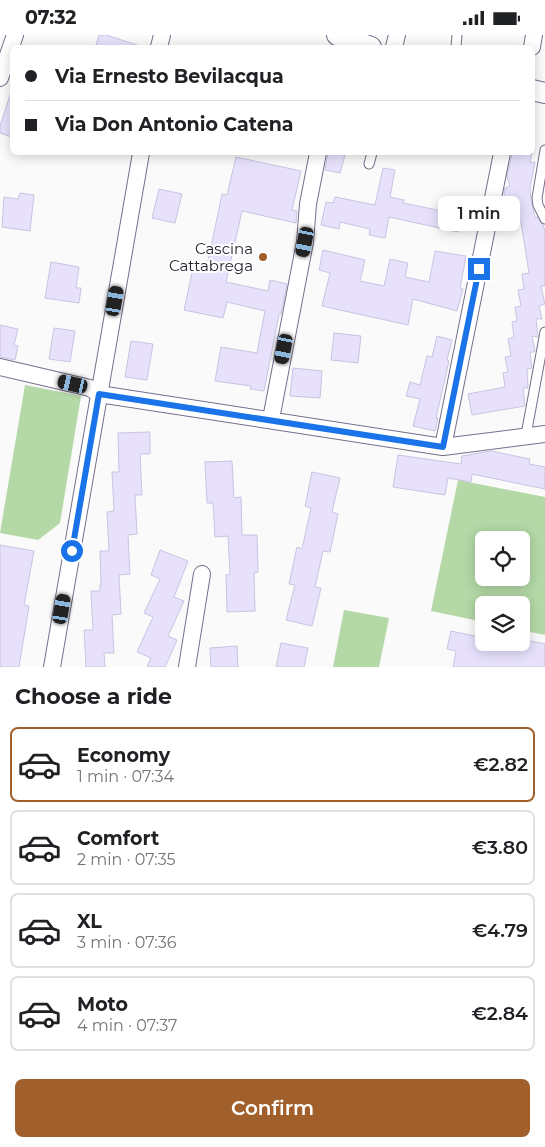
<!DOCTYPE html>
<meta charset="utf-8">
<style>
body{margin:0;font-family:Montserrat,sans-serif;background:#f2f2f2;color:#202124;height:100vh;display:flex;flex-direction:column;font-size:19px;white-space:nowrap}
*{box-sizing:border-box;margin:0}
p{font-size:16px;color:#757577}
.icon{flex:none;width:28px;height:28px;fill:none;stroke:currentColor;stroke-width:2;stroke-linecap:round;stroke-linejoin:round}
.map{position:relative;height:632px;overflow:hidden}
.side{display:flex;flex-direction:column;background:#fff;flex:1}
.side>*{flex:none}
.banner{position:absolute;left:10px;top:10px;width:525px;height:110px;border-radius:8px;box-shadow:0 2px 12px #0003;display:grid;align-content:center;height:110px;padding:0 15px;background:#fff}
.fabs{position:absolute;left:475px;top:496px;display:grid;gap:10px}
.fabs a{display:grid;place-items:center;width:55px;height:55px;border-radius:8px;background:#fff;box-shadow:0 2px 12px #0003;font-size:25px}
.end{position:absolute;width:22px;height:22px;margin:-11px;border:6px solid #1a73e8;background:#fff;box-shadow:0 0 0 2px #fff}
.from{border-radius:50%}
.bubble{position:absolute;height:35px;border-radius:8px;background:#fff;box-shadow:0 2px 12px #0003;font-size:16px;font-weight:600;line-height:35px;text-align:center}
.car{position:absolute;width:15px;height:30px;margin:-15px -8px;border-radius:6px;box-shadow:0 0 4px 1px #0007;background:linear-gradient(#222 24%,#8ab4d8 0 40%,#222 0 76%,#8ab4d8 0 86%,#222 0)}
.banner b{display:flex;align-items:center;gap:18px;height:48px;font-size:19px}
.banner b+b{border-top:1px solid #e0e0e0}
.banner i{width:12px;height:12px;background:#202124}
ul{padding:0;list-style:none}
li{display:flex;align-items:center;gap:15px;height:75px;margin:0 10px 8px;padding:0 5px;border:2px solid #e0e0e0;border-radius:8px}
li div{flex:1}
li b{display:block;font-size:19px}
li em{font-style:normal;font-weight:600}
li.current{border-color:#a1602b}
li>.icon{width:45px;height:45px;stroke-width:1.5}
h2{padding:0 15px;font-size:22px;line-height:60px}
.primary-button{display:flex;gap:10px;margin-top:auto;padding:10px 15px}
.primary-button a{flex:1;height:58px;border-radius:8px;background:#a1602b;color:#fff;font-size:20px;font-weight:600;line-height:58px;text-align:center}
.status{display:flex;justify-content:space-between;align-items:center;height:35px;padding:0 25px;background:#fff;direction:ltr}
.status svg{height:14px;fill:currentColor}
.map>svg:first-child{display:block}
.green{fill:#b4d8a6;fill-rule:evenodd}
.building{fill:#e7e1fc;stroke:#cac3e2}
.lines{fill:none;stroke-linecap:round;stroke-linejoin:round}
.service-casing{stroke:#766f8b;stroke-width:11}
.minor-casing{stroke:#766f8b;stroke-width:18}
.tertiary-casing{stroke:#766f8b;stroke-width:22}
.service{stroke:#fff;stroke-width:9}
.minor{stroke:#fff;stroke-width:16}
.tertiary{stroke:#fff;stroke-width:20}
.route{stroke:#1a73e8;stroke-width:6}
.poi-dot{fill:#a1602b;stroke:#fff;stroke-width:2}
.labels{text-anchor:middle;dominant-baseline:central;stroke-width:4;stroke-linejoin:round;paint-order:stroke}
.poi-label{font-size:15px;fill:#25222e;stroke:#fff;text-anchor:end}
</style>
<div class="status"><b>07:32</b><svg viewBox="0 0 49 12"><path d="M0 12V9h3v3zM5 12V6h3v6zM10 12V3h3v9zM15 12V0h3v12zM26 1h20v11H26zM47 4h2v5h-2z"/></svg></div>
<div class="map">
<svg width="545" height="632" viewBox="0 0 545 632">
<rect width="100%" height="100%" fill="#fafafa"/>
<path class="green" d="M25,350l56,11 -21,127 -22,17 -38,-7z
M458,445l87,17v138l-24,-5v-25h-37v17l-53,-11zM484,505h37v37h-37z
M344,575l45,8 -10,49h-46z"/>
<path class="building" d="M99,0h7l31,10v2h-34l-7,-2z
M10,60h2v42l-12,-4v-7z
M328,118l17,2 -5,18 -15,-3z
M512,118h20l-2,10 5,-1 -5,26 1,11 4,19 2,-1 6,8 2,6v55h-4l4,18 -6,2 3,13h-6l2,18 -6,-1 3,15 -5,2 2,15 -5,1 1,19h-5l2,18 -53,9 -4,-21 37,-7 -2,-14 5,-1 -3,-15 6,-1 -3,-17 6,-2 -2,-15 5,-1 -2,-14 6,-1 -3,-16 6,-1 -2,-15 7,-1 -8,-51 -8,1 -2,-14 -5,1 -2,-18 1,-4 5,-2 -3,-9z
M236,122l65,14 -9,39 5,1 -1,12 -54,-12 -16,71 42,9 2,-11 17,4 -6,30h-2l-15,77 -14,-2 1,-3 -36,-5 6,-34 36,6 8,-42 -38,-9 -4,16 -39,-8 9,-42 13,3 16,-77 5,1z
M383,133l12,2 -5,27 14,3 -1,3 59,12 -4,17 -69,-15 -4,21 -16,-3 1,-6 -30,-7 -1,7 -18,-4 5,-23 7,1 2,-6 40,8z
M159,154l23,5 -7,29 -23,-5z
M20,158l14,2 -4,36 -28,-4 2,-30 14,2z
M323,215l42,10 -5,21 24,5 6,-27 18,4 -3,14 24,5 6,-31 31,5 -6,32 3,1 -6,22 -44,-12 -5,26 -86,-19 8,-33 -11,-3z
M51,227l28,5 -3,21h5l-2,15 -34,-5z
M0,290l18,4 -4,16 4,1 -3,14 -15,-3z
M54,293l21,3 -5,31 -21,-3z
M334,298l27,3 -3,27 -27,-3z
M437,301l15,4 -5,20 2,1 -13,57h2l-3,13 -22,-5 7,-27 -14,-3 4,-14 10,3 7,-29 5,1z
M131,306l22,3 -6,36 -22,-3z
M293,333l29,3 -2,27 -30,-2z
M150,397v22h-10l2,41h-7l2,39 -9,1 2,39 -11,1 2,39 -9,1 2,38h-10l1,14h-19l-2,-37h9l-2,-39h9v-7h1l-1,-33h9l-2,-39 7,-1 -2,-39h7l-1,-39z
M491,416l39,8 -1,5 16,3v22l-73,-15 -1,8 -23,-4 -3,17 -52,-8 5,-32 63,9 1,-8z
M232,426l2,37 7,-1 1,38h15l1,37 -4,1 1,38 -28,1 -1,-37 4,-1 -2,-38 -13,1 -2,-34h-6l-2,-41z
M312,437l28,6 -8,34 6,2 -8,38 -7,-1 -8,36 6,1 -9,38 -26,-6 9,-35 -6,-1 8,-37 5,2 9,-41 -6,-2z
M0,510l34,6 -10,54 5,1 -10,61h-19z
M160,515l28,11 -14,36 10,4 -16,35 9,4 -12,27h-18l4,-9 -14,-6 16,-35 -9,-4 16,-34 -9,-4z
M451,596l33,7v5h37v-4l24,5v23h-92l3,-16 -9,-2z
M281,608l27,5 -4,19h-28z
M237,611l1,21h-27l-1,-19z"/>
<g class="lines">
<defs>
<path id="service" d="M456,12l1,-12
M545,115l-8,48 1,7 7,14
M369,129l3,-11
M526,400l19,-103"/>
<path id="minor" d="M159,12l3,-12
M394,12l3,-12
M532,12l2,-12
M0,43l15,-43
M0,332l90,21 9,6 344,53 102,-13
M271,384l34,-177 3,-38 10,-51
M443,412l59,-294
M52,632l89,-514
M187,632l15,-93"/>
<path id="tertiary" d="M337,0l34,12
M532,55l13,3"/>
</defs>
<use href="#service" class="service-casing"/>
<use href="#minor" class="minor-casing"/>
<use href="#tertiary" class="tertiary-casing"/>
<use href="#service" class="service"/>
<use href="#minor" class="minor"/>
<use href="#tertiary" class="tertiary"/>
</g>
<g class="lines">
<path class="route" d="M72,516l27,-157 344,53 36,-178"/>
</g>
<circle class="poi-dot" cx="263" cy="222" r="5"/>
<g class="labels">
<g class="poi-label">
<text x="253" y="213">Cascina<tspan x="253" dy="17">Cattabrega</tspan></text>
</g>
</g>
</svg>
<div class="fabs">
<a><svg class="icon" aria-label="locate" viewBox="0 0 24 24"><circle cx="12" cy="12" r="6"/><path d="M12 2v4M12 18v4M2 12h4M18 12h4"/></svg></a>
<a><svg class="icon" aria-label="layers" viewBox="0 0 24 24"><path d="M12 4l9 5-9 5-9-5zM3 14l9 5 9-5"/></svg></a>
</div>
<i class="end from" style="left:72px;top:516px"></i>
<i class="end" style="left:479px;top:234px"></i>
<div class="bubble" style="left:438px;top:161px;width:82px">1 min</div>
<i class="car" style="left:305px;top:207px;rotate:191deg"></i>
<i class="car" style="left:115px;top:266px;rotate:10deg"></i>
<i class="car" style="left:284px;top:314px;rotate:191deg"></i>
<i class="car" style="left:73px;top:349px;rotate:283deg"></i>
<i class="car" style="left:62px;top:574px;rotate:10deg"></i>
<div class="banner">
<b><i class="from"></i>Via Ernesto Bevilacqua</b>
<b><i></i>Via Don Antonio Catena</b>
</div>
</div>
<section class="side">
<h2>Choose a ride</h2>
<ul>
<li class="current"><svg class="icon" aria-label="car" viewBox="0 0 24 24"><path d="M5 17H2v-5l4-1 3-4h7l3 4 3 1v5h-3M9 17h6M6 11h13"/><circle cx="7" cy="17" r="2"/><circle cx="17" cy="17" r="2"/></svg><div><b>Economy</b><p>1 min · 07:34</p></div><em>€2.82</em></li>
<li><svg class="icon" aria-label="car" viewBox="0 0 24 24"><path d="M5 17H2v-5l4-1 3-4h7l3 4 3 1v5h-3M9 17h6M6 11h13"/><circle cx="7" cy="17" r="2"/><circle cx="17" cy="17" r="2"/></svg><div><b>Comfort</b><p>2 min · 07:35</p></div><em>€3.80</em></li>
<li><svg class="icon" aria-label="car" viewBox="0 0 24 24"><path d="M5 17H2v-5l4-1 3-4h7l3 4 3 1v5h-3M9 17h6M6 11h13"/><circle cx="7" cy="17" r="2"/><circle cx="17" cy="17" r="2"/></svg><div><b>XL</b><p>3 min · 07:36</p></div><em>€4.79</em></li>
<li><svg class="icon" aria-label="car" viewBox="0 0 24 24"><path d="M5 17H2v-5l4-1 3-4h7l3 4 3 1v5h-3M9 17h6M6 11h13"/><circle cx="7" cy="17" r="2"/><circle cx="17" cy="17" r="2"/></svg><div><b>Moto</b><p>4 min · 07:37</p></div><em>€2.84</em></li>
</ul>
<div class="primary-button"><a>Confirm</a></div>
</section>
